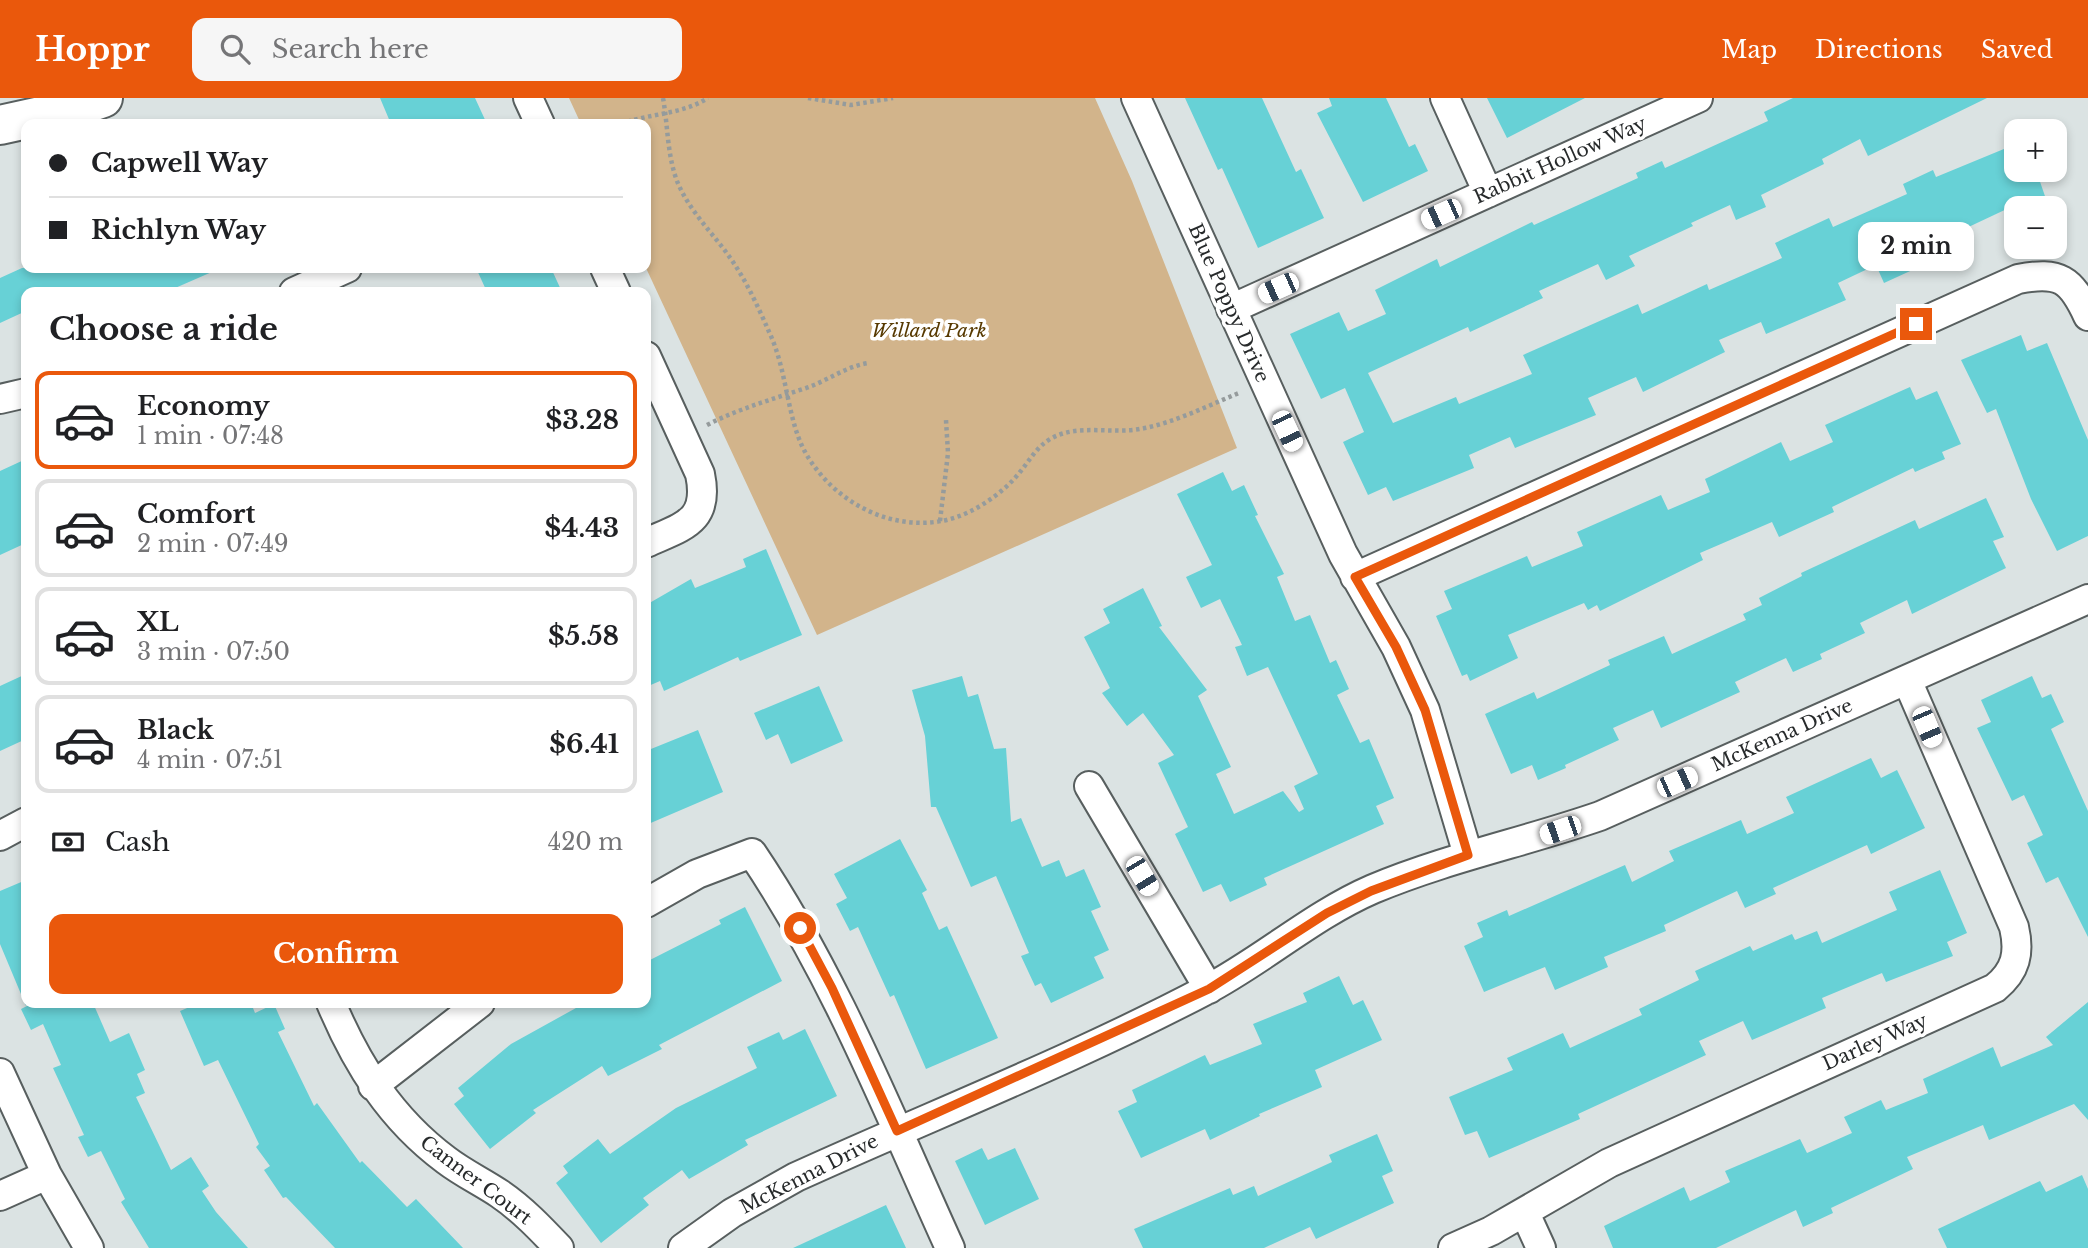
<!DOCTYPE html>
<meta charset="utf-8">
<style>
body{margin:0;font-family:"Libre Baskerville",serif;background:#f6f6f6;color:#202124;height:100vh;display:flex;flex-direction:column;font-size:26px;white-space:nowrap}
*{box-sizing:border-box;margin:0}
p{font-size:23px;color:#757577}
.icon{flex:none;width:38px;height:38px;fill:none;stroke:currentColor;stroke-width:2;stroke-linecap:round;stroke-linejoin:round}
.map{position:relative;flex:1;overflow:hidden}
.sheet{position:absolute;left:21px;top:189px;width:630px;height:721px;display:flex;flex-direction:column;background:#fff;border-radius:14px;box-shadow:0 4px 10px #0003}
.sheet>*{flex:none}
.hud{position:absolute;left:21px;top:21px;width:630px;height:154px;border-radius:14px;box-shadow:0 4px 10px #0003;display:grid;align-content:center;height:154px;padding:0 28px;background:#fff}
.fabs{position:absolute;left:2004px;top:21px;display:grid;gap:14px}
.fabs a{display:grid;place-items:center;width:63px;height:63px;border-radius:14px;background:#fff;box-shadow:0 4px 10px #0003;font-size:35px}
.end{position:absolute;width:32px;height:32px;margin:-16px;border:9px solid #ea580c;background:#fff;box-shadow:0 0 0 4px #fff}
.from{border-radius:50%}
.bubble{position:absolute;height:49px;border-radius:14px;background:#fff;box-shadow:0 4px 10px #0003;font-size:23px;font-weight:800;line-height:49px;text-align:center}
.car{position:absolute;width:21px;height:42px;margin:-21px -10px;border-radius:9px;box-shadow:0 0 5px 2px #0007;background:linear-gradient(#fff 24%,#345 0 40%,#fff 0 76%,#345 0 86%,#fff 0)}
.hud b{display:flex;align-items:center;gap:24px;height:66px;font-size:26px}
.hud b+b{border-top:2px solid #e0e0e0}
.hud i{width:18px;height:18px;background:#202124}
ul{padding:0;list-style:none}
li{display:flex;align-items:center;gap:21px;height:98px;margin:0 14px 10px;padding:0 14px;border:4px solid #e0e0e0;border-radius:14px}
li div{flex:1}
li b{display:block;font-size:26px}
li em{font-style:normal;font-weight:800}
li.current{border-color:#ea580c}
li>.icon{width:63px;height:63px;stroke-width:1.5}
h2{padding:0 28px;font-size:32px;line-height:84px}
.pay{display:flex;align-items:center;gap:18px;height:77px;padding:0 28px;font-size:26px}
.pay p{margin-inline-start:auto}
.button{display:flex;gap:14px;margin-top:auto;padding:14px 28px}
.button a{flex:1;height:80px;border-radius:14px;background:#ea580c;color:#fff;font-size:28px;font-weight:800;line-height:80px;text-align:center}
header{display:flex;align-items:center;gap:42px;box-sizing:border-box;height:98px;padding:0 35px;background:#ea580c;color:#fff}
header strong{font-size:33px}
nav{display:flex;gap:38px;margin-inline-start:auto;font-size:24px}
.search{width:490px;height:63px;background:#f6f6f6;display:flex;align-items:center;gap:18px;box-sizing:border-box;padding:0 24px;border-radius:14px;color:#757577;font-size:26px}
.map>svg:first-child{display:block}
.green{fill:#d2b48b}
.building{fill:#67d1d6}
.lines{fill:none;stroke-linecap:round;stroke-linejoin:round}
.street-casing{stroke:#585f5f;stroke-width:32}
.secondary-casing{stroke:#585f5f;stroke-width:42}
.path{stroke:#959b9c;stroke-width:4.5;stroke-dasharray:3.5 3.5;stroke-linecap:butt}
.street{stroke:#fff;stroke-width:28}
.secondary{stroke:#fff;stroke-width:38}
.route{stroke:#ea580c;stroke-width:9}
.labels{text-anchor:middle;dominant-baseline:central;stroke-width:7;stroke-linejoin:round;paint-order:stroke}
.street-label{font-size:19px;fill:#272a2b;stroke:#fff}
.park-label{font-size:19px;font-style:italic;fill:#573901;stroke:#fff}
</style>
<header>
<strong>Hoppr</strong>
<div class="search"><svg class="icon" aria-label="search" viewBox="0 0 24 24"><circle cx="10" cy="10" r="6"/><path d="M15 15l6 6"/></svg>Search here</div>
<nav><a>Map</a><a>Directions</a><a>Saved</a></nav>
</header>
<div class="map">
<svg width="2088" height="1150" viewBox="0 0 2088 1150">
<rect width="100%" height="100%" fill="#dbe3e3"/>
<path class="green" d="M569,0h526l37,83 105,267 -420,187 -171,-367v-144h-65z"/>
<path class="building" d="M380,0h95l12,26h-96z
M1185,0h77l34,74 5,-3 23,49 -66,30 -36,-80 -4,2z
M1329,0h57l23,49 6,-3 13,27 -65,31 -46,-89 15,-7z
M1487,0h98l-78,40z
M1793,0h194l-119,58 -8,-17 -38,20 2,5 -63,31 5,12 -30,13 -6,-15 -39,18 2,3 -64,30 6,10 -29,14 -8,-16 -59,27 4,7 -73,34 -2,-5 -100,46 25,50 63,-26 3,7 73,-30 -9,-19 115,-51 4,10 65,-30 2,6 73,-32 -7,-15 54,-25 4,9 74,-33 -4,-10 30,-14 3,7 80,-33v26h20l11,32 -18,6h-13l-2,6 -3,-7 -51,24 7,14 -83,38 -8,-18 -38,18 8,17 -80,34 -5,-12 -42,18 6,12 -82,40 -7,-15 -48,21 8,17 -81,33 -5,-11 -41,18 5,13 -81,33 -7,-14 -18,8 -25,-53 21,-10 -19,-44 -24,11 -31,-65 49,-22 9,19 38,-17 -11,-24 62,-31 3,8 92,-45 2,3 104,-47 -2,-5 26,-12 3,7 103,-47 -4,-9z
M22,170h199l-55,24h-140v19l-26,12v-45z
M476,170h75l11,24h-75z
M2021,237l6,16 20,-8 41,97v96l-31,15 -26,-52 -35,-90 -9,4 -26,-53z
M1910,289l6,13 21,-9 24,53 -19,8 3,7 -30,13 -2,-4 -81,39 2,5 -55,25 -7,-15 -72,31 3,7 -103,51 -3,-6 -9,5 -4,-7 -76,32 10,23 -48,23 -3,-7 -5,2 -26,-60 16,-7 -8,-18 83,-35 5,11 51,-21 -6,-14 84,-37 7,15 42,-18 -5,-13 76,-37 9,19 43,-19 -8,-17z
M26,361v84l-26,12v-84z
M1223,374l9,19 12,-6 14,30 -3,1 29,58 -7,3 18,44 15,-6 20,48 6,-3 13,29 -12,6 23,48 9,-4 25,59 -18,8 8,18 -120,54 3,7 -37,17 -9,-18 -18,8 -28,-58 13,-7 -30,-64 16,-8 -31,-42 -16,13 -25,-33 8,-5 -26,-51 26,-14 -7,-14 40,-21 19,38 -3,1 48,63 -9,6 33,71 -15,7 18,40 49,-23 16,21 5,-3 -10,-23 24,-12 -50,-107 -21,9 -12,-29 7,-2 -22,-46 -19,9 -15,-31 26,-12 -35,-71z
M1986,400l18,39 -11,4 13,27 -94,46 -5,-14 -47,23 5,10 -45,21 2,5 -29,13 -7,-14 -51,24 5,10 -79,36 -8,-18 -40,18 6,12 -54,25 1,3 -28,12 -6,-15 -21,9 -26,-60 49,-22 3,7 73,-34 -2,-5 56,-24 8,18 74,-34 -3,-6 19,-9 -3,-7 43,-22 -1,-3 114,-53 4,9z
M766,451l36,86 -62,26 -2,-4 -74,34 -4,-10 -14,6v-82l45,-26 4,9 51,-21 -3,-8z
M26,576v65l-26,12v-65z
M962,578l6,21 10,-3 16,55 12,-1 5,74 10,-4 21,49 17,-7 7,17 18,-8 17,38 -10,4 18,39 -15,7 10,21 -53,25 -10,-20 -6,3 -14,-30 8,-3 -33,-77 -25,11 -35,-80h-5l-6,-71 -13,-46z
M2032,578l10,22 9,-4 13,28 -13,7 37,82v126l-30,-60 -12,6 -19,-40 16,-8 -19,-40 -12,6 -35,-73 14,-6 -10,-22z
M819,588l24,55 -52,23 -13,-30 -12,6 -12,-27z
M698,632l25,62 -77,33v-74z
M1871,660l10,20 16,-8 28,58 -54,26 -4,-9 -94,43 3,6 -31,14 -8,-17 -73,34 2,6 -62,26 4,10 -53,23 -10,-23 -61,25 -20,-46 19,-9 -6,-14 30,-13 2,6 116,-51 7,17 42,-21 -5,-10 72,-31 6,14 47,-21 -8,-16z
M900,741l27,51 -5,3 17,37 8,-4 51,112 -72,31 -32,-74 -4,2 -32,-70 -8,4 -14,-27 11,-6 -13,-24z
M1940,772l27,63 -20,9 6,14 -67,26 -4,-9 -60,25 4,10 -74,32 -9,-19 -44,20 7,14 -128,59 2,5 -91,39 -12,-27 -12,4 -16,-38 64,-27 -6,-12 56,-25 7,15 72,-33 -3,-6 60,-29 -4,-9 55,-25 3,5 39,-17 3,6 22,-9 5,12 75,-33 -8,-18z
M26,782v126l-26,-62v-53z
M745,809l37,74 -123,64 3,4 -54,27 -6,-10 -69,44 3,3 -46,36 -36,-45 10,-8 -6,-8 53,-44 74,-41h61v-41l75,-38 -2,-4z
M1339,878l14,29 10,-5 19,40 -67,30 7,17 -63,27 1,2 -50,24 -5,-11 -64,29 -23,-47 19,-9 -5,-12 73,-35 5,10 52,-21 -9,-20 54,-22 -4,-9z
M2088,904v118l-14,-16 -85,36 -6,-15 -76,32 6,12 -82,39 2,5 -30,14 -7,-17 -80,38h-103l-9,-22 80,-39 6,14 40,-19 -5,-11 75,-32 7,14 45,-20 -8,-16 37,-17 5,10 42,-17 -5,-14 70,-32 8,20 52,-22 -7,-8z
M33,905h60l17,39 19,-9 16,37 -8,4 8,19 -9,4 35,73 20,-13 18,29 -7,5 14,21 32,36h-99l-28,-46 4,-3 -24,-48 -13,6 -10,-20 6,-2 -31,-67 8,-3 -18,-41 -12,6 -10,-21z
M199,905h52l4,10 19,-9 11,25 -7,3 36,74 3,-3 43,60 2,-2 45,46 9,-8 47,49h-128l-49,-51 -3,1 -19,-28 6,-4 -14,-19 3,-3 -41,-84 -14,6 -24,-55z
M805,931l32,67 -92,44 3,5 -59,34 -7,-9 -39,28 6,7 -48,38 -45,-60 12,-10 -5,-7 35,-27 12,15 66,-46 81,-40 -10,-21 32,-15 4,8z
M1377,1036l16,37 -11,5 12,27 -78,36 -6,-12 -46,21h-121l-9,-19 96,-41 3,7 21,-9 4,10 74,-34 -3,-7z
M982,1050l6,12 27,-12 24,51 -54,26 -30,-64z
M2082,1077l6,14v59h-141l-9,-19 102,-48 6,11z
M886,1107l20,43h-113z"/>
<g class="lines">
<defs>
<path id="street" d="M528,0l12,26
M1136,0l207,456 53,93 29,63 43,145
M1445,0l43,95
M605,170l11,24
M294,194l53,-24
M1231,211l467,-211
M646,258l54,118c10,48 -17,52 -54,69
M0,301l26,-6
M1355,479l663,-298c42,-8 53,0 70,37
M1089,688l120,203
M0,738l26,-14
M646,805l51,-29 55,-21c83,123 137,261 198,395
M331,905c26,62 60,116 115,157 17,13 36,22 54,34 22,15 41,35 59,54
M0,975l47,102 42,73
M373,988l107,-83
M0,1098l47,-21
M1525,1115l16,35
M683,1150l49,-35 64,-36c136,-62 277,-117 410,-187 57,-30 107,-75 167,-101 74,-31 152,-47 227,-73l488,-217
M1453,1150l38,-17 118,-68 386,-175c21,-17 25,-35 19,-61l-107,-247"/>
<path id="secondary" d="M0,27l68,-15 35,-12"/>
</defs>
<use href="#street" class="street-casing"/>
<use href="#secondary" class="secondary-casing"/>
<path class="path" d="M663,0c5,28 4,56 14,83 12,30 36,52 54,78 16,23 28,50 39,75 17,37 17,83 34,116 33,62 113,95 176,56 15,-9 29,-20 40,-34 10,-12 17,-26 32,-34 25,-14 60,-4 88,-9 34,-6 67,-23 99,-36
M808,0l43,7 42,-7
M621,26c29,-11 60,-9 87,-26
M707,327c31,-16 63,-25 96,-36 23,-7 41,-22 65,-26
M940,423l8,-68 -2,-33"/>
<use href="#street" class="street"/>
<use href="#secondary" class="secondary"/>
</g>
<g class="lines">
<path class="route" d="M800,830l32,60 65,143 312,-142 118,-76 44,-22 97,-36 -43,-145 -29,-63 -41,-70 561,-253"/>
</g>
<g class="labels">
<g class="street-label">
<text transform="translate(1560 62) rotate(-24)">Rabbit Hollow Way</text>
<text transform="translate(1229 205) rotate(66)">Blue Poppy Drive</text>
<text transform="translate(1782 637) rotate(-24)">McKenna Drive</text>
<text transform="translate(1875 944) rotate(-24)">Darley Way</text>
<text transform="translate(809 1076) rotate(-27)">McKenna Drive</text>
<text transform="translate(476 1082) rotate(37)">Canner Court</text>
</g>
<g class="park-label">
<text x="929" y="232">Willard Park</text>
</g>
</g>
</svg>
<div class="fabs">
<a>+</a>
<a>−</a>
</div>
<i class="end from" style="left:800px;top:830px"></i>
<i class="end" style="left:1916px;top:226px"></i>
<div class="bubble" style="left:1858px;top:124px;width:116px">2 min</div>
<i class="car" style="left:1441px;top:116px;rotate:246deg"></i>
<i class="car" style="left:1278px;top:190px;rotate:246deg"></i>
<i class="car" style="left:1287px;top:333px;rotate:155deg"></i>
<i class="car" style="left:1927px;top:629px;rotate:157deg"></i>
<i class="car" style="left:1677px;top:684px;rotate:66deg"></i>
<i class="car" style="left:1560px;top:732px;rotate:251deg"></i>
<i class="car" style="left:1142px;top:778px;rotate:149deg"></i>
<div class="hud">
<b><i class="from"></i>Capwell Way</b>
<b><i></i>Richlyn Way</b>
</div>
<section class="sheet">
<h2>Choose a ride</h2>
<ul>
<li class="current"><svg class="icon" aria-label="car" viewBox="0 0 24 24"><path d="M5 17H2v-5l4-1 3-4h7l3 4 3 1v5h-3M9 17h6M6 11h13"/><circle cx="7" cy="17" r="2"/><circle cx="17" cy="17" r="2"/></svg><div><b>Economy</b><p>1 min · 07:48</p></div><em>$3.28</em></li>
<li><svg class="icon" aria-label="car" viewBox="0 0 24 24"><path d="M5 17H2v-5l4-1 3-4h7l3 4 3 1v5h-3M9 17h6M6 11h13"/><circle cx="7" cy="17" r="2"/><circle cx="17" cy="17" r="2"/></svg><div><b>Comfort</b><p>2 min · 07:49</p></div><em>$4.43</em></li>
<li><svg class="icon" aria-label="car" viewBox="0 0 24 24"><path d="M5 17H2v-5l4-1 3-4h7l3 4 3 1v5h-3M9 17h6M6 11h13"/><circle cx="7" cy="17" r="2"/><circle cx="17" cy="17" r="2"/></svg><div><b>XL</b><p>3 min · 07:50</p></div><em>$5.58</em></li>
<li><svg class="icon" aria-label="car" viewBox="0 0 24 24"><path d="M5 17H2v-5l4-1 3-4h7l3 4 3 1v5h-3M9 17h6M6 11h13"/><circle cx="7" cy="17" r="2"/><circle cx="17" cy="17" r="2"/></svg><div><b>Black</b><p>4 min · 07:51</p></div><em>$6.41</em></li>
</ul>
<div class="pay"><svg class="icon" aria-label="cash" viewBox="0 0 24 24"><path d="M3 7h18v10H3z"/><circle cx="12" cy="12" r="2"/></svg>Cash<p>420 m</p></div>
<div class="button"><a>Confirm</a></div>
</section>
</div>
